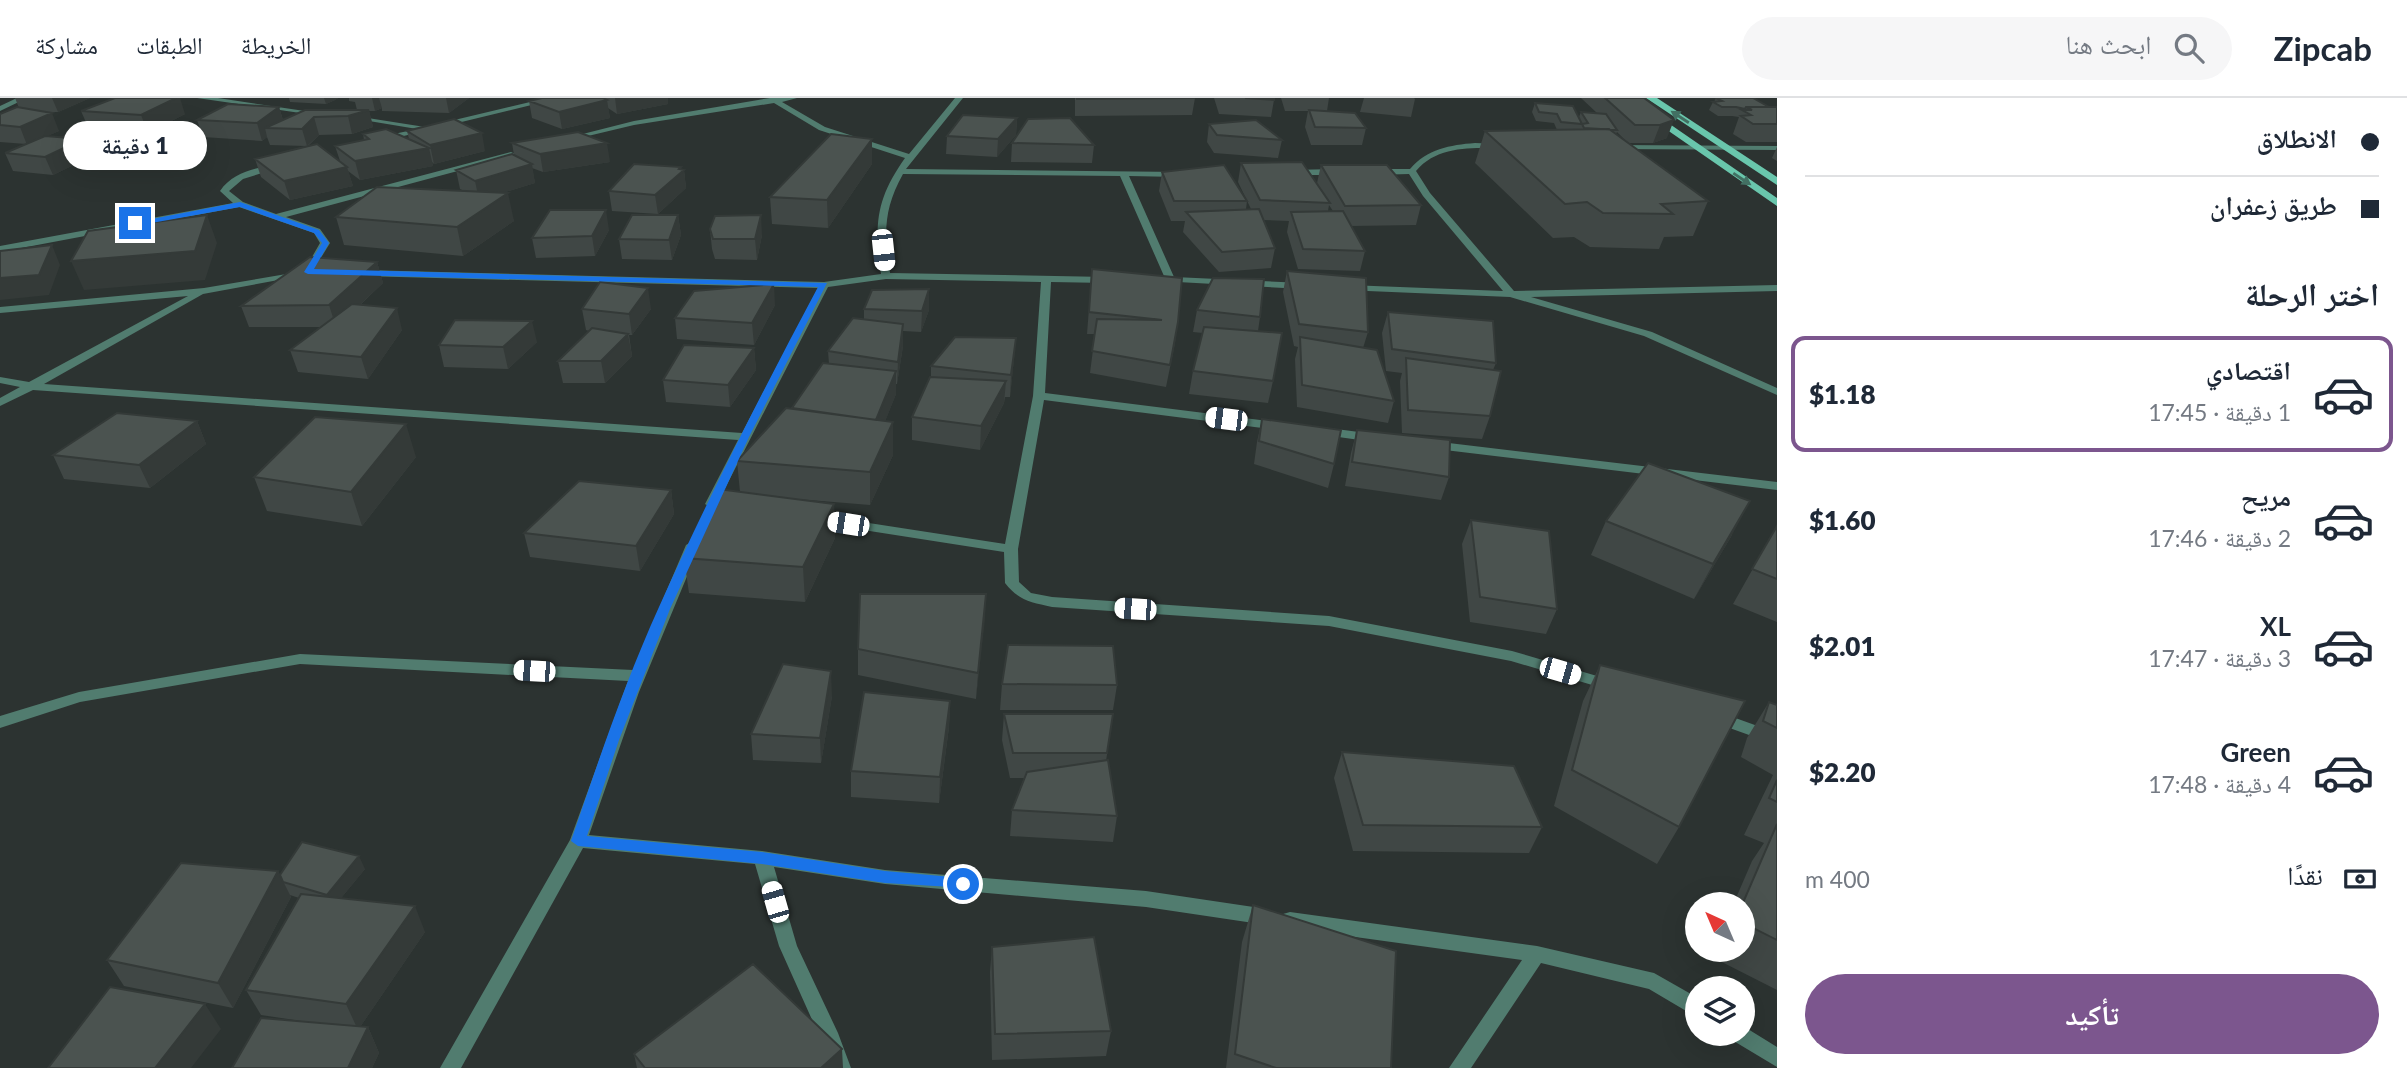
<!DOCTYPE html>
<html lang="ar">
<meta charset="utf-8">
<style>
body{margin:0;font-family:Lato,"Noto Naskh Arabic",sans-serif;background:#f6f6f7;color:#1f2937;direction:rtl;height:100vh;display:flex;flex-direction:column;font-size:26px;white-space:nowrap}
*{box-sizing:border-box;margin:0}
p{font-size:23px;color:#747a83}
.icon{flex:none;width:38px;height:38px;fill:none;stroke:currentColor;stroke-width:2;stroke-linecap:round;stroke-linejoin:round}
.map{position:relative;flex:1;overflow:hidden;direction:ltr}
.side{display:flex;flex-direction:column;background:#fff;width:630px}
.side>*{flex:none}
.guide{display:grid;align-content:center;height:154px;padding:0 28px;background:#fff}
.needle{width:46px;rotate:316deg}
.tools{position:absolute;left:1685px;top:794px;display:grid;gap:14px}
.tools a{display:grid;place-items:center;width:70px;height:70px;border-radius:50%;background:#fff;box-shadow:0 7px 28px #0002;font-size:35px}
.end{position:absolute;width:32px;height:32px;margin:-16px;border:9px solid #1a73e8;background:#fff;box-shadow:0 0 0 4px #fff}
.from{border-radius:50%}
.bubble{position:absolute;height:49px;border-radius:24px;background:#fff;box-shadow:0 7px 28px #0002;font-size:23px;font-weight:800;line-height:49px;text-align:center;direction:rtl}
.car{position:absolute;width:21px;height:42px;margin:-21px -10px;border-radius:9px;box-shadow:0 0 5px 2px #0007;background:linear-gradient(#fff 24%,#345 0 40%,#fff 0 76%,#345 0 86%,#fff 0)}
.guide b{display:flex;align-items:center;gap:24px;height:66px;font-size:26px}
.guide b+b{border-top:2px solid #e0e1e3}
.guide i{width:18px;height:18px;background:#1f2937}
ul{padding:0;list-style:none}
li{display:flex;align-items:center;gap:21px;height:116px;margin:0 14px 10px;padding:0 14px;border:4px solid transparent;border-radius:14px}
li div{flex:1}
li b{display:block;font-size:26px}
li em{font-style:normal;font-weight:800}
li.active{border-color:#7c568e}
li>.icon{width:63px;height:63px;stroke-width:1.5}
h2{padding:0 28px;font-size:32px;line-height:84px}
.pay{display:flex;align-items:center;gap:18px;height:77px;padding:0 28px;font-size:26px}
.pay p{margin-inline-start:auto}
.cta{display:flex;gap:14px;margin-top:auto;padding:14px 28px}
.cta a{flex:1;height:80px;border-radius:42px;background:#7c568e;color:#fff;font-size:28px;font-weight:800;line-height:80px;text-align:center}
header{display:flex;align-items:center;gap:42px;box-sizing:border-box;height:98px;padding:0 35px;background:#fff;border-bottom:2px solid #e0e1e3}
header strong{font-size:33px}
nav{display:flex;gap:38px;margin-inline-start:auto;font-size:24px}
.search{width:490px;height:63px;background:#f6f6f7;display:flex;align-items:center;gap:18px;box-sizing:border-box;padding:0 24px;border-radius:38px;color:#747a83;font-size:26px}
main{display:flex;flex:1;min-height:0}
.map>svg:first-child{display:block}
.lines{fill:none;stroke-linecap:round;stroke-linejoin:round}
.street{fill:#517c6f;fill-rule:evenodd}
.primary{fill:#69c6ac;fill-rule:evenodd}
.wall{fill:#404745;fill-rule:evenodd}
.shaded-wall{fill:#343a38}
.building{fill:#4b5350;stroke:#343a38;stroke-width:2}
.oneway{fill:#427063}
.route{fill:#1a73e8}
</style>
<header>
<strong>Zipcab</strong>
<div class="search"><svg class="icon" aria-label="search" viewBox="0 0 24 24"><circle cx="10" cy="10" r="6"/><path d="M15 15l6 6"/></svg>ابحث هنا</div>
<nav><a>الخريطة</a><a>الطبقات</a><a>مشاركة</a></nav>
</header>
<main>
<section class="side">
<div class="guide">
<b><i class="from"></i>الانطلاق</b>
<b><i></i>طريق زعفران</b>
</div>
<h2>اختر الرحلة</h2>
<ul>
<li class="active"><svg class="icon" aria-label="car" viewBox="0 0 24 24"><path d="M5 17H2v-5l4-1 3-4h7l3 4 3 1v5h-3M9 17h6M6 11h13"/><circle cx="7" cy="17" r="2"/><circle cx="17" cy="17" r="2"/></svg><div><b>اقتصادي</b><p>1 دقيقة · 17:45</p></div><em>$1.18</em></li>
<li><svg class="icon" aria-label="car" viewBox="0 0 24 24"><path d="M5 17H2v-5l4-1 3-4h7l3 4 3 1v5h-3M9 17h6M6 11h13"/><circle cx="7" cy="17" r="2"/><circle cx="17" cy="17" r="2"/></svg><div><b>مريح</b><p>2 دقيقة · 17:46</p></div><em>$1.60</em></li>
<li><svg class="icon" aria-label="car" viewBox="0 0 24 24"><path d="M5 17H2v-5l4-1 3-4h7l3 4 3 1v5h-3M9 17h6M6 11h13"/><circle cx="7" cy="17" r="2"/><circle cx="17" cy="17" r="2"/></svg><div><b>XL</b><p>3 دقيقة · 17:47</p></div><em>$2.01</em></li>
<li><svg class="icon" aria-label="car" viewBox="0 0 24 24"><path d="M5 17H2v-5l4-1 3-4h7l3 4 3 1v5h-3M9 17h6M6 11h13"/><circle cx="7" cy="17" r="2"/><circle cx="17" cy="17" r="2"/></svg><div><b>Green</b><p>4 دقيقة · 17:48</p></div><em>$2.20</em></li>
</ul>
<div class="pay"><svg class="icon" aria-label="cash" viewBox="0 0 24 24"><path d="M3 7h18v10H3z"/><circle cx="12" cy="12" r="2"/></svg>نقدًا<p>400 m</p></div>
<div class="cta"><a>تأكيد</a></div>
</section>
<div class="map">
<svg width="1777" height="970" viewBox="0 0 1777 970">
<rect width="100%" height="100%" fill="#2c3331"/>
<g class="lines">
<path class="street" d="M17,0h10l-27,13v-5z
M197,0h21l107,16 -4,2z
M547,0h13l-177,43 -4,-2 1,-2 37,-8 -66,-11 4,-2 70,11z
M770,0h27l-15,4 43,25 84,27 46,-56h8l-57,71 276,3 1,2 -4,3 -50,-1 45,101 129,6 5,3 -5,3 -143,-8v-4l4,-1 -44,-100 -217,-2c-20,36 -19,60 -13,99l217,4 5,3 -5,3 -56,-1 -6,111 232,29 6,4 -6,4 -233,-30 -26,149 1,33 12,11 21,4 277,19 183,35 102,30 3,4 -3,4 -5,1 -98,-29 -182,-35 -277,-19c-21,-5 -33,-6 -47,-24l-1,-31 -192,-30 -2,-3 7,-4 188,29 28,-148 8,-114 -155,-3 -58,8 -111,217 -6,4 -6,-4 33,-64 -705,-50 -33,16v-8l20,-11 -20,-4v-6l29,5 159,-86 -188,17v-6l204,-19 100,-17 16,-28 -6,-10 -75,-26 -239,45v-6l233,-43 -13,-12c13,-19 34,-22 55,-27l4,2 -1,2 -35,11 -14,12 14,11 33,12 235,-62 4,2 -1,2 -228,61 34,12 10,14 -19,31 -108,20 -159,90 698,49 76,-145 -456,-12 -5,-3 5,-3 462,12 57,-8c-7,-50 -5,-75 24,-116l-86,-28 -45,-27 -140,22 -67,16 -4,-2 71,-18z
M1475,45l24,1 4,2 -4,2c-30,0 -62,-2 -83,23l14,22 84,98 263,-6v6l-246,6 121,35 125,56v7l-133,-59 -134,-39 -166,-7 -1,-2 5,-3 155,6 -80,-95 -14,-22 -35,1 -4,-3 4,-3h36c17,-20 40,-24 65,-26z
M1614,47l163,1v4l-160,-1h-3z
M1290,72l47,-1 4,3 -4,3h-50l-1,-2z
M1321,329l53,7 6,4 -6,4 -57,-8v-6z
M1432,343l345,41v8l-349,-42 -2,-3 2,-3z
M693,443l7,4 -61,147 -50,143 173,16 123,19 261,21 121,18 7,3 2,5 -2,5 -7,3 -121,-18 -261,-23 -111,-17 23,79 41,87 13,35h-20l-13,-35 -39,-87 -24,-82 -172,-16 -122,220h-21l130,-228 58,-159 -328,-17 -220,38 -80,26v-12l79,-24 221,-38 333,16 53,-125z
M1716,613l61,22v12l-67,-24 -2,-4 2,-4z
M1290,814l247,34 117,27 44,25v20l-49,-29 -108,-26 -70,105h-22l73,-108 -232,-32 -7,-2 -2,-6 2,-6z
M1743,928l34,21v20l-45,-27 -3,-6h14z"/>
<path class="primary" d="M1621,0h11l145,100v8z
M1646,0h11l120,79v8z"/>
</g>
<path class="wall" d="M15,0h75l-32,14h-13l14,19 -12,5 16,1 25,-10 -7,-16 104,3 -37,19 -28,-2 3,7 -22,13 -14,-1 3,7 -37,18 -40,-4 -8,-18 21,-9 -26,-2v-28l19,-6z
M289,0h49l-3,2 -9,4 -36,-2z
M349,0h120l-20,15 -67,-2v-3l-7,3h-6l4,16 -21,7 -33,1 -11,11 32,15 -5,-15 29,-6 -1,-6 46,5 -2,-8 78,20 -51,13 -2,-2 1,4 -73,14 -12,-9 5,15 -63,14 -29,-23 -6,-18 51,-13 -36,-1 -3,-8 -5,4 -59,-4 -6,-17 82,-13 4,13 74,-10 -2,-8 -6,-1z
M542,0h126v6l-51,10 -9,-6 2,10 -48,11 -30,-11 -3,-17z
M1075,0h120l-3,17 -117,1z
M1214,0h60v2l-3,17 -52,-3z
M1281,0h48l-2,13 39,17 -4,17h-51l-6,-18 3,-16h-23z
M1364,0h50l1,1 -4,18 -51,-5z
M1581,0h63l23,40 -14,5h-25l-11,-11 -1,2 92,67 -15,35 -29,1 -5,12 -69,-2 -16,-10 -21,1 -78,-75 10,-32 72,-1 -3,-7 -18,-2 -4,-9 3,-9 44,14 2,-5 16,1z
M1716,0l53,9h8v35h-31l-13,-8 6,-17 -7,-1h-14l-9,-6 4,-8h1z
M1017,20l-1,17 -19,22 -51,-3 1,-18z
M1209,26l73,16 -4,18 -64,-5 -7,-11z
M872,41v25l-44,64 -56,-4 -2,-27z
M512,45l98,19 -67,10 -11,-4 3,15 -33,10 12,28 -51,35 -119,-11 -8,-28 128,-26 -4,-2 -4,-19 58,-15z
M1012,45l82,2 -2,18 -81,-1z
M1777,49v14l-5,-3z
M1241,65l76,20 4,-18 100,40 -5,20 -65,1 14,25 -5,20 -62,-2 -11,-37 2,-11 -26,-1 12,28 -4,20 -52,4 -36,-40 2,-11h-14l-12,-30 3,-19 85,29 -1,8h5l-13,-27zM1329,107l4,6h-5z
M681,69v2l3,1 2,18 -28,26 -46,-3 -3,-20z
M678,117l3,20 -9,25 -50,-1 -3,-20z
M710,131l52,6 -5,25 -42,-1 -3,-10z
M609,132l-14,26 -59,2 -4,-20z
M377,164l6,21 -23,22 42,25 -34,49 -70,-7 -8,-22 31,-23h-72l-8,-21z
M1092,171l90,9 -7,65 -9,44 -76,-14 5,-39h-8z
M1287,173l81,61 -5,16 31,53 -6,22 -91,-16 -2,-48 3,-12 -4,-1 -11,-54z
M775,207l-21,40 -77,-6 -2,-21z
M582,211h69l-19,26h-3l3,21 -27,27h-42l-5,-22 31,-30 -3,-1z
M864,211l65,1 -8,22 -18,-1v15l-6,38h-1v10l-11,27 8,34 -23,50 -73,-6 37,5 1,34 -30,64 -116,-9 -5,-35 56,-66 -3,-31 55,-53 37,-44 -1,-13 36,-32z
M1197,212l63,7 -2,14 15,50 -5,22 -79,-9 4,-23 10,-38 -10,-1z
M1388,214l108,51 -3,7 -3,46 -8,23 -80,-6 -2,-52 2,-8 -16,-2 -4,-38z
M1016,240l-6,59h-5l-1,6 -24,47 -68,-10v-23l19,-40v-11z
M537,244l-29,27 -64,-2 -5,-22z
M754,250l2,22 -26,37 -64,-5 -3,-22z
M1262,321l72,45 -6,24 -74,-24 3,-22z
M197,323l9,23 -56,44 -86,-9 -11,-24z
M1357,332l92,47 -8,23 -96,-14 6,-33z
M416,359l-54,69 -95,-15 -13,-34z
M671,392l3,24 -34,57 -110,-14 -6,-24z
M1471,422l86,89 -11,25 -76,-12 -8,-78z
M1606,423l126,14 -38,64 -103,-44z
M1777,428v96l-44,-18z
M986,496l-10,105 -118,-24v-26z
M1600,567l79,162 -22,37 -103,-58 29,-105z
M1002,586l115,1 -4,25h-113z
M832,598l-11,67 -68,-3 -2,-26z
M950,603l-1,26 -10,76 -88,-6v-26z
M1769,604l8,3v285l-67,-34 3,-6h30v-45h-10l19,-44 12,-18 -20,-8 29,-60 -32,-18 6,-19z
M1004,616h109l-7,47 11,55 -4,26 -103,-6 2,-26 12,-32h-14l-8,-38z
M1342,654l200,75 -13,26 -176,-2 -19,-73z
M365,771l-24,29 84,34 -65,95h8l11,26 -7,15h-140l76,-46 -47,-7 -15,-25 53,-92 -9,-3 1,2 -58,111 -109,-22 -17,-26 171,-89 2,4z
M1253,807l138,163h-165l16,-126z
M992,849l119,84 -5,25 -114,4 -2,-88z
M634,956l209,14h-206z"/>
<path class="shaded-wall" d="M52,0h38l-32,14z
M176,0h4l5,16 -37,19 -7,-18z
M324,0h14l-3,2 -9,4z
M372,0h7l3,10 -7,3z
M446,0h23l-20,15z
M615,0h53v6l-51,10z
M607,2l3,18 -48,11 -3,-17z
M279,9l5,17 -19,4 2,9 -5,4 -5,-18z
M369,12l4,17 -21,7 -4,-18z
M52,15l7,18 -32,14 -7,-18z
M314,19l5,18 -12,11 -5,-17z
M1017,20l-1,17 -19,22 1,-18z
M1674,22l-7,18 -14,5 7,-18z
M120,31l3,9 -22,13 -4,-9z
M482,35l3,18 -51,13 -4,-19z
M83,41l7,18 -37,18 -8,-18z
M872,41v25l-44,64 -1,-28z
M607,45l3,19 -67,10 -3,-18z
M429,50l4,18 -73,14 -5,-19z
M532,66l3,19 -56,17 -4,-19z
M347,69l6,19 -63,14 -6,-19z
M681,69v5l3,-2 2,18 -28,26 -3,-19z
M508,95l6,28 -51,35 -6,-29z
M606,112l3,20 -14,26 -3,-20z
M207,117l10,28 -12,37 -121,10 -13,-29z
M678,117l3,20 -9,25 -3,-20z
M761,117l1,20 -5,25 -2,-21z
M52,147l8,20 -11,30 -49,5v-22z
M377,164l6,21 -47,44 -7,-22z
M774,186l1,21 -21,40 -2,-22z
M648,190l3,21 -19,26 -3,-21z
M929,191v21l-8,22 1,-21z
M397,210l5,22 -34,49 -7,-22z
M532,223l5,21 -29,27 -5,-22z
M903,226v22l-6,38 1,-22z
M628,236l4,22 -27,27 -4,-22z
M1016,240l-2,22 -4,37 1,-22z
M754,250l2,22 -26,37 -2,-22z
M896,273v23l-21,53v-23z
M1006,283l-2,22 -24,47 1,-24z
M197,323l9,23 -56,44 -11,-23z
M893,324v33l-23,50v-33z
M406,326l10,33 -54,69 -11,-34z
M671,392l3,24 -34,57 -4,-25z
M1750,403l-18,34 -38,64 19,-35z
M834,406l1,34 -30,64 -2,-35z
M986,496l-1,25 -9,80 2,-26z
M831,573l1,25 -11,67 -1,-25z
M950,603l-1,26 -10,76 1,-26z
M359,758l6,13 -32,39 -6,-13z
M278,773l13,26 -58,111 -15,-25z
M415,808l10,26 -67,98 -12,-26z
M205,906l16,25 -30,39h-36z
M368,929l11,26 -7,15h-24z
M842,951l1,19h-22z"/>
<path class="building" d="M115,0h61l-35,17 -60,-4z
M542,0h61l4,2 -48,12 -30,-11z
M1077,0h118l-118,1z
M1245,0h29v2z
M1605,0h39l30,22 -14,5h-25z
M1716,0h37l16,9h-23l-1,2 -9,-2h-14l-9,-5 9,-1z
M1535,5l38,3 9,18 -21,-2 -4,-8 -18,-2z
M228,6l51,3 -22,16 -60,-3z
M17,9l35,6 -32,14 -20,-2v-11z
M1746,9h31v17h-24l-12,-8 10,-1 -9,-5h10z
M305,12h64l-21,6 -34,1 -12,12 -37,-1z
M1309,12l46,3 11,15 -51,-1z
M1581,14l25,2 11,16 -33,-2 -2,-4 6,-1z
M963,17l54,3 -19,21 -51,-3z
M1070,20l24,27 -82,-2 16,-24z
M454,21l28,14 -52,12 -23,-14z
M1256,22l26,20 -65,-5 -8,-11z
M80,29l40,2 -23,13 -13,-1 -1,-2 -20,-2z
M386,31l43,19 -74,13 -20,-15 34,-7 -6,-5z
M1609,31l99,72 -47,3 12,10 -70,-1 -16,-11 -22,2 -80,-73z
M578,34l29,11 -67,11 -28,-11z
M831,36l41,5 -45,61 -57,-3z
M45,38l38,3 -38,18 -40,-4z
M317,46l30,23 -63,14 -29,-22z
M512,56l20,10 -57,17 -19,-11z
M1302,64l28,41 -70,-3 -19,-37z
M634,66l47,3 -2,2 5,1 -29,25 -46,-4z
M1224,67l23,36h-73l-12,-29z
M1321,67h66l34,40 -76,1z
M377,89l131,6 -51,34 -121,-10z
M1259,111l16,39 -53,4 -36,-40z
M550,112h56l-14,26 -60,2z
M1343,113l22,40 -62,-2 -12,-37z
M207,117l-12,36 -124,10 17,-30z
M632,117h46l-9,25 -50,-1z
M761,117l-6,24h-42l-3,-10 5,-13z
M52,147l-13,30 -39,3v-27z
M310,159l67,5 -48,43 -88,1z
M1092,171l90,9 -4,44 -8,43 -78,-14 5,-32 65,1 -73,-8z
M1287,173l79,7 2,54 -69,-8z
M1213,180l51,1 -4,38 -63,-7z
M600,184l48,6 -19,26 -47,-5z
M774,186l-22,39 -77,-5 19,-27z
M929,191l-7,22 -58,-2 8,-19z
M352,206l45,4 -36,49 -71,-7z
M1388,214l105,9 3,42 -104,-14z
M853,220l50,6 -5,38 -70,-11z
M455,222l77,1 -29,26 -64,-2z
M1204,229l78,6 -9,48 -80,-10z
M592,230l36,6 -27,27h-43z
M955,239l61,1 -5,37 -80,-9z
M1300,239l77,13 17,51 -92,-16z
M684,247l70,3 -26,37 -65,-5z
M1406,260l95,13 -11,45 -82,-6z
M823,265l73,8 -20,49 -84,-12z
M930,279l76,4 -25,45 -69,-9z
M786,310l107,14 -23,50 -133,-11z
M117,315l80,8 -58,44 -86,-10z
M315,319l91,7 -55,68 -97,-15z
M1262,321l79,11 -7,34 -75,-23z
M1357,332l93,10 -1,37 -97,-15z
M1648,365l102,38 -37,63 -107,-43z
M579,383l92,9 -35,56 -112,-13z
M718,391l116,15 -31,63 -119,-9z
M1471,422l78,11 8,78 -77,-12z
M1777,428v53l-25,-10z
M860,496h126l-8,79 -120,-24z
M1008,547l105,1 4,39 -115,-1z
M783,566l48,7 -11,67 -69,-4z
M1600,567l145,36 -66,126 -107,-57z
M864,594l86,9 -10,76 -89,-6z
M1769,604l8,3v23l-14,-7z
M1004,616h109l-6,39h-94z
M1342,654l172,14 28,61 -179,-2z
M1108,662l9,56 -105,-6 15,-38z
M1777,682v22l-8,-4z
M1777,726v116l-34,-17v-18h-1z
M302,744l57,14 -32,39 -44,-13 -3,-7z
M181,765l97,8 -60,112 -111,-23z
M301,796l114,12 -69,98 -100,-14z
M1253,807l143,46 -5,117h-115l-41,-14z
M1094,839l17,94 -116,3 -3,-87z
M753,866l89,85 -21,19h-176l-11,-14z
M110,889l95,17 -50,64h-107z
M261,920l107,9 -20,41h-116z"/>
<defs><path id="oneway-solid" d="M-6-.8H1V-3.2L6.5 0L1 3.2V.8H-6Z" transform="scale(1.75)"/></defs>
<g class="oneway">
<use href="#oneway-solid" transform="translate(1680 19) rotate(-147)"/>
<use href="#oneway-solid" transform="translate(1742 81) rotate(34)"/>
</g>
<path class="route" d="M240,104l79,28 10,13 -15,26 513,14 -78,154 -79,172 -51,131 -32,96 175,16 123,19 78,7 8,6 -3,4 -83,-5 -123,-19 -184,-18 -7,-5c27,-79 54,-159 88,-234 49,-109 103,-215 159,-320l-510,-13 -4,-2 18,-29 -8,-10 -74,-26 -105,19 -4,-3z"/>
</svg>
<div class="tools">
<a><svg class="needle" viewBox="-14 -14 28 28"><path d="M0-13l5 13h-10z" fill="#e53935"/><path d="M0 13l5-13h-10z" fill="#747a83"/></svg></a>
<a><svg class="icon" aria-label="layers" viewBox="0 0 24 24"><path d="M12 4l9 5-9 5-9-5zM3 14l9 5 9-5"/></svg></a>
</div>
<i class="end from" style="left:963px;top:786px"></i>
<i class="end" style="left:135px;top:125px"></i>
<div class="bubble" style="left:63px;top:23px;width:144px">1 دقيقة</div>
<i class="car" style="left:883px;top:152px;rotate:174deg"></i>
<i class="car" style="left:1226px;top:321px;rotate:277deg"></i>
<i class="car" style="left:848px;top:426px;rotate:279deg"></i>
<i class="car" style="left:1135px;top:511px;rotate:274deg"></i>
<i class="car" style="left:534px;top:573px;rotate:273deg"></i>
<i class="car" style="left:1560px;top:573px;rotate:106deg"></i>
<i class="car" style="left:775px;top:804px;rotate:344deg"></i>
</div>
</main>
